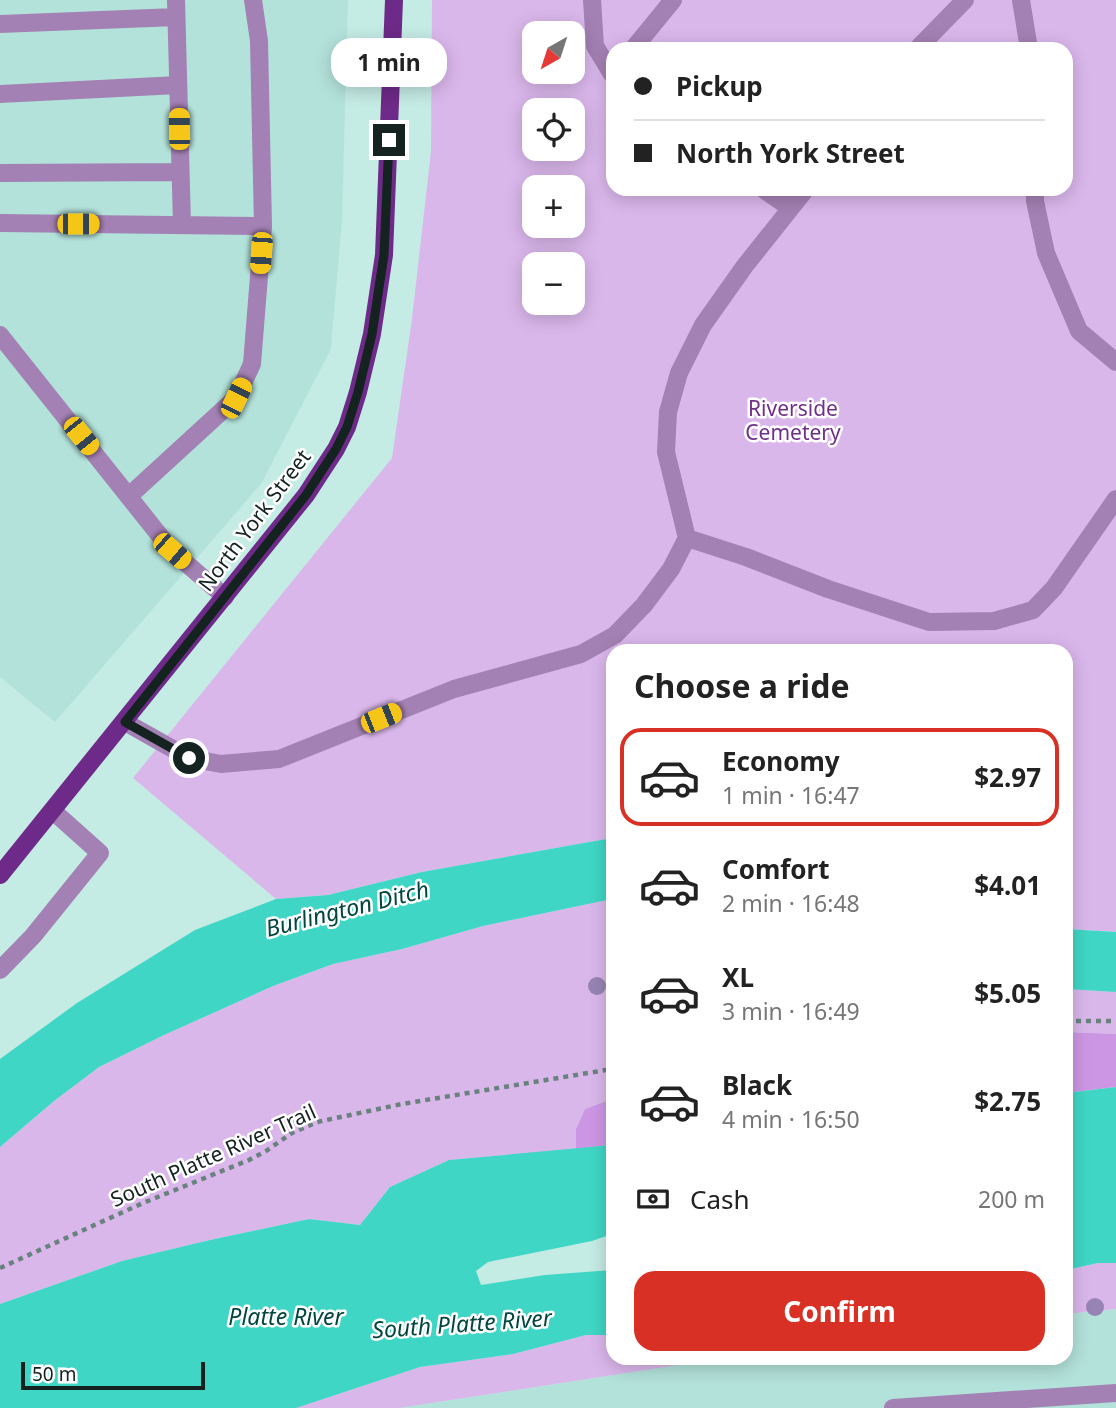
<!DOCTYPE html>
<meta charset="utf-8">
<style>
body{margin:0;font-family:"Noto Sans",sans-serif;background:#f6f6f6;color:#222;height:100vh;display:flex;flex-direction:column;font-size:26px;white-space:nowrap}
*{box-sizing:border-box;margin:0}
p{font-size:23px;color:#767676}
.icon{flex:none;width:38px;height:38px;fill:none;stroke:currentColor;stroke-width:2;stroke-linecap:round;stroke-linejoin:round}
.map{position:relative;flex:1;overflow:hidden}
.sheet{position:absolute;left:606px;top:644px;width:467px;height:721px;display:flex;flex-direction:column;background:#fff;border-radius:21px;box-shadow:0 4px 18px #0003}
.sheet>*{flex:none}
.top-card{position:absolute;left:606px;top:42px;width:467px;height:154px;border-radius:21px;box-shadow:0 4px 18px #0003;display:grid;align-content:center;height:154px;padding:0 28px;background:#fff}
.needle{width:46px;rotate:219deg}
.fabs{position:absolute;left:522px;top:21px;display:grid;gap:14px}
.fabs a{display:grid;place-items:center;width:63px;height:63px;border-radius:14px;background:#fff;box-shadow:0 4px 18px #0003;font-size:35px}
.scale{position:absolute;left:21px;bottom:18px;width:184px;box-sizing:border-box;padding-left:7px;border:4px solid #142220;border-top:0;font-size:19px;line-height:24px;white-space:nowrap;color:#142220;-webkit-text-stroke:5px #fff;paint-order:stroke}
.end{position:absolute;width:32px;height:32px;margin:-16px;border:9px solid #142220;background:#fff;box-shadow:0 0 0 4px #fff}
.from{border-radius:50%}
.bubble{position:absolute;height:49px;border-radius:21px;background:#fff;box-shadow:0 4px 18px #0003;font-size:23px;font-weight:700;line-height:49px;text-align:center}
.car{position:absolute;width:21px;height:42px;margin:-21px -10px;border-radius:9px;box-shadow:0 0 5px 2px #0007;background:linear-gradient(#f5c518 24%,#345 0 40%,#f5c518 0 76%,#345 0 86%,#f5c518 0)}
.top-card b{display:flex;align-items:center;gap:24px;height:66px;font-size:26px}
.top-card b+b{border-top:2px solid #e0e0e0}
.top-card i{width:18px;height:18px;background:#222}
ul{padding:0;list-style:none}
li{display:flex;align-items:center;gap:21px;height:98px;margin:0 14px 10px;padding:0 14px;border:4px solid transparent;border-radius:21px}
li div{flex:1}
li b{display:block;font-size:26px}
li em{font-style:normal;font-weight:700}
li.active{border-color:#d93025}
li>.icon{width:63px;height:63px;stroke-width:1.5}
h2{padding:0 28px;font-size:32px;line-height:84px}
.pay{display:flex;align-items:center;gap:18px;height:77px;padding:0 28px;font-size:26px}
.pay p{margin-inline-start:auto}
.cta{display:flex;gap:14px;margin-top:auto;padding:14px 28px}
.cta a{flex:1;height:80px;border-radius:21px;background:#d93025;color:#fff;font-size:28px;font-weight:700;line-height:80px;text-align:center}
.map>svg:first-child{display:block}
.built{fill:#b3e2da}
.green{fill:#dab7eb;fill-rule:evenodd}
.forest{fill:#cd96e5}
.water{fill:#40d6c5}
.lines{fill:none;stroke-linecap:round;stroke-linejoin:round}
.path{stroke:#69827e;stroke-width:4.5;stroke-dasharray:5 5;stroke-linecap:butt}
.minor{stroke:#a481b4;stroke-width:18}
.major{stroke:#6e2a88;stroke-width:18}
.tree{fill:#9784b4}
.route{stroke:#142220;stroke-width:9}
.labels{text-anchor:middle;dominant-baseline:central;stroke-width:5;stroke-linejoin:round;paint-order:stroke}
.park-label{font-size:21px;fill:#712f8b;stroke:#fff}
.street-label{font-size:21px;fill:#142220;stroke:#fff}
.water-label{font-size:23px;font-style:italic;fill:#024640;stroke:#fff}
</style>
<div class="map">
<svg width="1116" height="1408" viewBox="0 0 1116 1408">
<rect width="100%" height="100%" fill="#c5ebe5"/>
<path class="built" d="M0,0h348l-6,220 -11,129 -70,135 -206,238 -55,-45z
M1116,1309v99h-717l325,-50h342v-44z"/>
<path class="green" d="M432,0h684v932l-50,-3v-278h-454v187l-190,34 -94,23 -52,4 -143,-121 259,-320 20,-139 19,-168zM534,33h38v39h-38zM612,49h454v140h-454zM534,110h38v39h-38zM534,187h38v39h-38zM534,264h38v39h-38z
M612,899v200l-27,10 -9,20v20l-127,11 -59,27 -30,38 -51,-6 -99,21 -88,21 -122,43v-157l54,-46 45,-34 65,-32 109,-49 60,-22 69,-15 81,-23z
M1066,989l50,3v42l-50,-2z
M1098,1263h18v46l-50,5v-44z
M586,1335h26v23h112l-325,50h-103l124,-41 93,-13z"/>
<path class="forest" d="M1066,1032l50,2v53l-50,6z
M612,1099v46l-36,4v-20l9,-20z"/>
<path class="water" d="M612,838v61l-129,27 -81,23 -69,15 -60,22 -109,49 -65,32 -45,34 -54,46v-88l77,-56 118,-73 81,-31 52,-4 94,-23z
M1066,929l50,3v60l-50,-3z
M1116,1087v176h-18l-32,7v-177z
M612,1145v89l-20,7 -104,21 -12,9 5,14 64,-10 67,-5v65h-26l-73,19 -93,13 -124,41h-296v-104l122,-43 88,-21 99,-21 51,6 30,-38 59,-27z"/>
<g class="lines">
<path class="path" d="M1066,1021h50
M0,1268l143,-65 106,-43 17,-9 26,-18 25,-11 85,-18 210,-35"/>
<path class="minor" d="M176,0l6,225
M253,0l6,41 4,185
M592,0l3,46 17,28
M1021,0l8,49
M0,24l176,-7
M633,49l40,-49
M917,49l48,-49
M0,94l178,-9
M0,173l180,-1
M763,189l27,19
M806,189l-62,78 -41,58 -24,48 -11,39 -2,40 21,86 59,19 82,32 101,33 65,-1 39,-11 21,-22 62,-89
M1035,189v12l11,52 33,78 37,31
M0,223l263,3 -11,138 -16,34 -107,98
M0,335l172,216 53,46
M125,722l64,36 32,6 58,-5 175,-70 127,-35 34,-19 29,-30 27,-36 16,-31
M0,970l33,-34 67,-83 -47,-42
M893,1408l223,-15"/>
<path class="major" d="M0,875l306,-380 30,-46 11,-22 11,-35 14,-58 12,-79 10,-255"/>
</g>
<g class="tree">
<circle cx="597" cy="986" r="9"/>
<circle cx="1095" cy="1307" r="9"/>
</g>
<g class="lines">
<path class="route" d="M189,758l-64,-36 181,-227 30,-46 11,-22 11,-35 14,-58 8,-53 4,-26 5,-115"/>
</g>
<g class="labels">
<g class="park-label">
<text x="793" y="408">Riverside<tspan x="793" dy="24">Cemetery</tspan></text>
</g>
<g class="street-label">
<text transform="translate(254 520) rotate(-53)">North York Street</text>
<text transform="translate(213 1155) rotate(-24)">South Platte River Trail</text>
</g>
<g class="water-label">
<text transform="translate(347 908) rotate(-14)">Burlington Ditch</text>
<text x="286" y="1316">Platte River</text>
<text transform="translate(462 1323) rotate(-4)">South Platte River</text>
</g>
</g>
</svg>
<div class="fabs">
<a><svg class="needle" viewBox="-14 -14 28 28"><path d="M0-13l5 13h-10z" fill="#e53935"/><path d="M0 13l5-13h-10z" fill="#767676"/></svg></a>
<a><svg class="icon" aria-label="locate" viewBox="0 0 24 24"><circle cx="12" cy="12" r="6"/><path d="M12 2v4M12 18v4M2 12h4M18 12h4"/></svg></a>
<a>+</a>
<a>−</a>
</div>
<div class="scale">50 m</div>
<i class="end from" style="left:189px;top:758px"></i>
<i class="end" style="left:389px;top:140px"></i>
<div class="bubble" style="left:331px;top:38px;width:116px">1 min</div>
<i class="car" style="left:179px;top:129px;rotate:359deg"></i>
<i class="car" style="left:78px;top:224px;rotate:90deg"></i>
<i class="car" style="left:261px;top:253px;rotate:184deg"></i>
<i class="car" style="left:236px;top:398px;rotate:26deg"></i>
<i class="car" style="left:81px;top:436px;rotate:141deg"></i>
<i class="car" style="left:172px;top:551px;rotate:131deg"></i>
<i class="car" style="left:381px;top:718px;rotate:68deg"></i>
<div class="top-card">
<b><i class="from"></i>Pickup</b>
<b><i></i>North York Street</b>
</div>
<section class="sheet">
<h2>Choose a ride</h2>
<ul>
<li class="active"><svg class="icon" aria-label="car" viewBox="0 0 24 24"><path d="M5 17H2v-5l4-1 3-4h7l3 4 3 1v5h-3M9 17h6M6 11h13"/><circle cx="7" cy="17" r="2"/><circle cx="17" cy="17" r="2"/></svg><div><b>Economy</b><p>1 min · 16:47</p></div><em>$2.97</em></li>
<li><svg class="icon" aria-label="car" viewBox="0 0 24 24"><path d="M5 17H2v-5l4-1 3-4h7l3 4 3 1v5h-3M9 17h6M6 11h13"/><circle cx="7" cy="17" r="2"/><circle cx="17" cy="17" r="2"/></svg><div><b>Comfort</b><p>2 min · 16:48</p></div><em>$4.01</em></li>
<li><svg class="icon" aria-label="car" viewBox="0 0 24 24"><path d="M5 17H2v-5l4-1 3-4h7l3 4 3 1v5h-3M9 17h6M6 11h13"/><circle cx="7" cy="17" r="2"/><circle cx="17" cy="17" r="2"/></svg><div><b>XL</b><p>3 min · 16:49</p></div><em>$5.05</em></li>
<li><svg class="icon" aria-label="car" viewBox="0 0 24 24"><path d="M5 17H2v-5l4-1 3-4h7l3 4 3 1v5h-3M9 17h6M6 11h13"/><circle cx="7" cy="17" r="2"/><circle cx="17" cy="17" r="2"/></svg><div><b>Black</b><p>4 min · 16:50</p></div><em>$2.75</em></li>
</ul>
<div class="pay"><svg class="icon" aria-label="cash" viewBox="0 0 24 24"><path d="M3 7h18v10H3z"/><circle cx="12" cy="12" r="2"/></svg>Cash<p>200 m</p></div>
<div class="cta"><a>Confirm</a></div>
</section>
</div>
